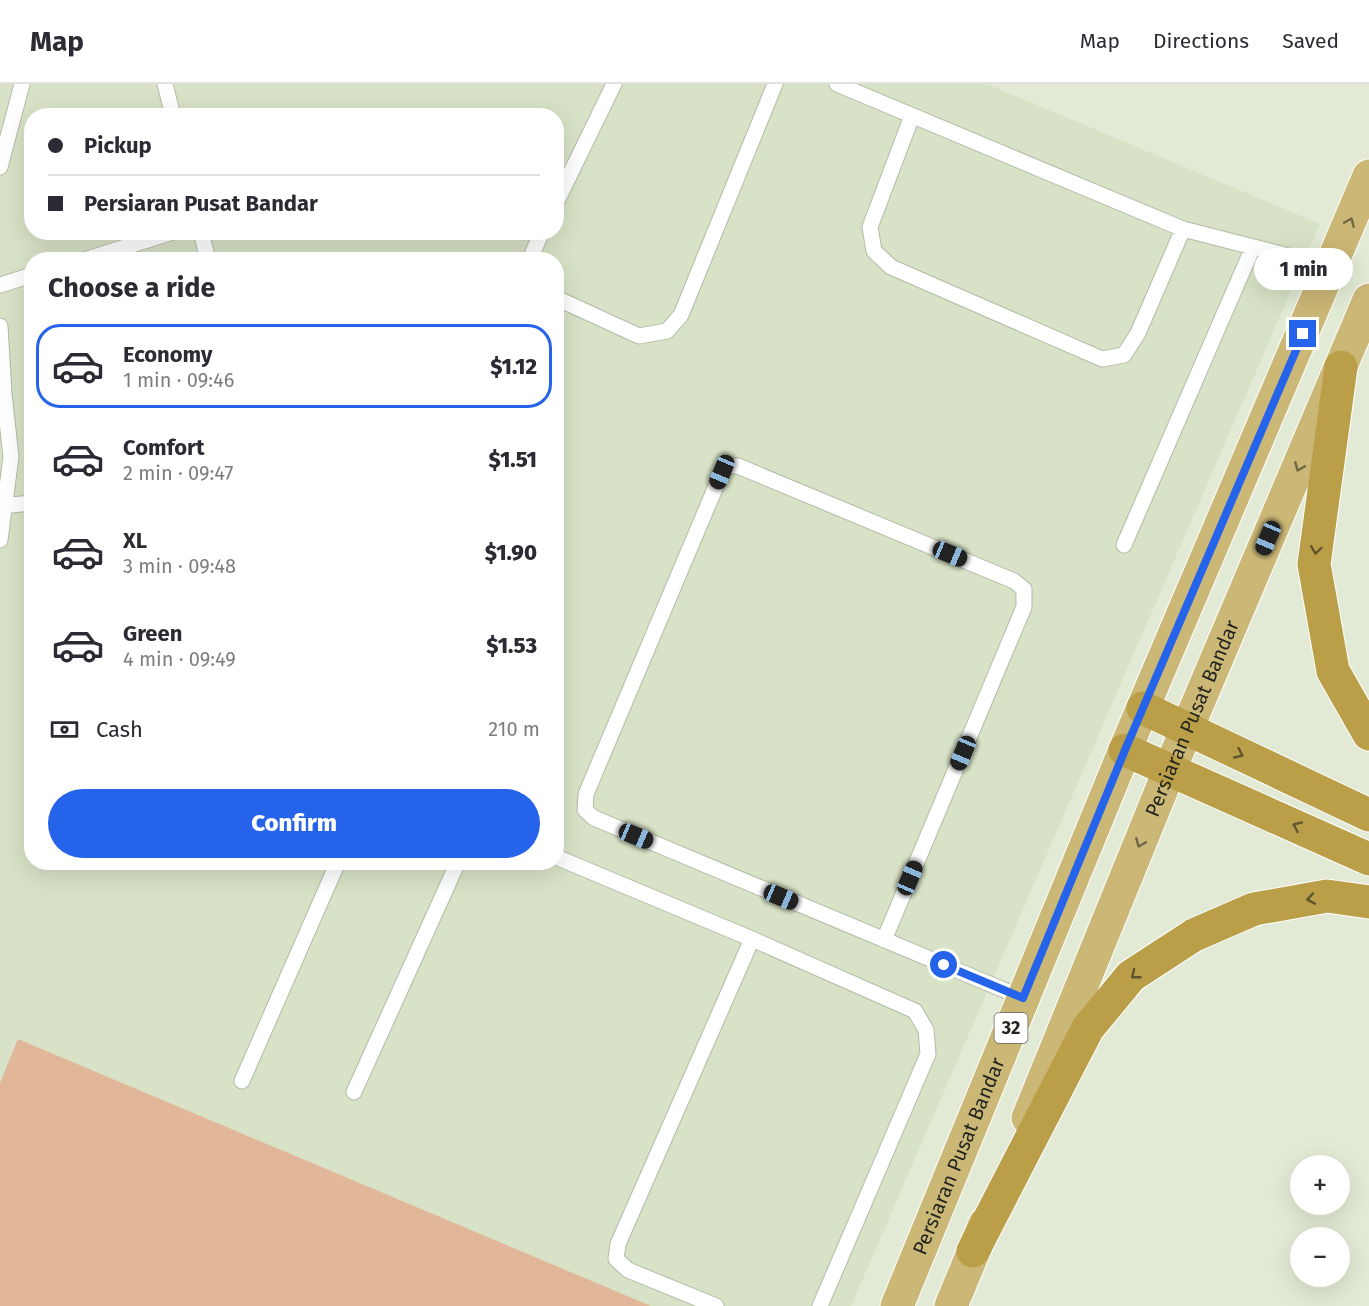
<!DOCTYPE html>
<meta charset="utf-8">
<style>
body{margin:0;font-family:"Fira Sans",sans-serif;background:#f2f2f3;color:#2b2b33;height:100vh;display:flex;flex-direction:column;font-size:22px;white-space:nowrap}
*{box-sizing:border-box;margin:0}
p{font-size:20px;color:#7c7c81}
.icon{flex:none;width:33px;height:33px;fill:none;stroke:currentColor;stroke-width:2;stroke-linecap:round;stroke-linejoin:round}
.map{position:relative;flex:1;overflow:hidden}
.panel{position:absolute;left:24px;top:168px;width:540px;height:618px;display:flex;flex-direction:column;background:#fff;border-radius:24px;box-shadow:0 6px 24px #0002}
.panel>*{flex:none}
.guide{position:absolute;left:24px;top:24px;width:540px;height:132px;border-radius:24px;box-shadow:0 6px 24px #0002;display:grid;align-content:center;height:132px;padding:0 24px;background:#fff}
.controls{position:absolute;left:1290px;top:1071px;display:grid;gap:12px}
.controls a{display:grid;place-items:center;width:60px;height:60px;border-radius:50%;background:#fff;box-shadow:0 6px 24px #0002;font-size:30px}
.end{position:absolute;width:27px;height:27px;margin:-14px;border:8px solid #2563eb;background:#fff;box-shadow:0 0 0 3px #fff}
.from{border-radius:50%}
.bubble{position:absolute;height:42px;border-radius:21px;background:#fff;box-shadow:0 6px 24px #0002;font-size:20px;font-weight:800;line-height:42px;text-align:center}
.car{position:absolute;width:18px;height:36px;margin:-18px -9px;border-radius:8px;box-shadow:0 0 4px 2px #0007;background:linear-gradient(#222 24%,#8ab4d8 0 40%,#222 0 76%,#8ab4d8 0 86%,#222 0)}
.guide b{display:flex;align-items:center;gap:21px;height:57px;font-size:22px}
.guide b+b{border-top:2px solid #e1e1e2}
.guide i{width:15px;height:15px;background:#2b2b33}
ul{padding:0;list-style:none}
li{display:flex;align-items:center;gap:18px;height:84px;margin:0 12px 9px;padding:0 12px;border:3px solid transparent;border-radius:24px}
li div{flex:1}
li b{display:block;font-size:22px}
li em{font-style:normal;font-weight:800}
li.active{border-color:#2563eb}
li>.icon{width:54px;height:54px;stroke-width:1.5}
h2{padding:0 24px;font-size:27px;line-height:72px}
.pay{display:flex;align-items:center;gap:15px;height:66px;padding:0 24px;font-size:22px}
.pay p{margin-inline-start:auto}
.primary-button{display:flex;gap:12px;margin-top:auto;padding:12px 24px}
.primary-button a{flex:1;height:69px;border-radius:36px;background:#2563eb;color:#fff;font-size:24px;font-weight:800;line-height:69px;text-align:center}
header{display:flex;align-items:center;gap:36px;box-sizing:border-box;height:84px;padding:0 30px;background:#fff;border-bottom:2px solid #e1e1e2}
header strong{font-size:28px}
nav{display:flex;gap:33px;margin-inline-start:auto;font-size:21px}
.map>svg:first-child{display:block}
.built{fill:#d7e2c6;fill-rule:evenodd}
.green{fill:#e2b799}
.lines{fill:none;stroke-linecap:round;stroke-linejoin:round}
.service-casing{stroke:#b3bba7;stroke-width:17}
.primary-casing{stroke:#fff;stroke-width:35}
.trunk-casing{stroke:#fff;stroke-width:35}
.service{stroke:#fff;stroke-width:15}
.primary{stroke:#cbb776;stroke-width:33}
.trunk{stroke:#ba9f48;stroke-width:33}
.oneway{stroke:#6f6746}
.oneway2{stroke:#5f562f}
.route{stroke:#2563eb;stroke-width:8}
.labels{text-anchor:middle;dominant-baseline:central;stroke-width:6;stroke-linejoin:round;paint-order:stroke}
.shield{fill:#fff;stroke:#656762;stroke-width:1.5}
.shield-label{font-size:18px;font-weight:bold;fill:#23261e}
.street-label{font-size:20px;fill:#23261e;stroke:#fff}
</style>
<header>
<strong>Map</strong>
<nav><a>Map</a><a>Directions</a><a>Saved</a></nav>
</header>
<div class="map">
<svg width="1369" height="1222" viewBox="0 0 1369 1222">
<rect width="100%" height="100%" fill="#e2ead5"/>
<path class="built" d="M0,0h987l333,140 -469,1082h-851zM32,32h524v116h-524zM32,176h524v602h-524z"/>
<path class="green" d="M18,955l633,267h-651v-223z"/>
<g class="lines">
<defs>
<path id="service" d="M165,0l8,32
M837,0l346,145 148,38
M912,32l-42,111 4,24 17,16 211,92 22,-4 14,-22 45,-104
M0,83l22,-83
M556,119l58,-119
M201,148l7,28
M84,176l89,-28
M532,176l1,-8 9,-20
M0,201l32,-10
M556,214l83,38 28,-5 14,-16 94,-231
M0,242l4,67 7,64 -11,83
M0,422l32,-3
M1124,461l129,-298
M556,773l196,82 163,72 11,19 2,24 -108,252
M884,856l140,-333v-18l-10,-8 -276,-115h-10l-6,6 -136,322 -1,16 9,8 429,180
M242,997l96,-219
M354,1008l104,-230
M716,1222l-88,-36 -12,-11 2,-15 134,-305"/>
<g id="primary">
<path id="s1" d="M1028,1034l142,-349 199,-469"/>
<path id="s2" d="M897,1222l228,-556 244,-574"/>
<path d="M951,1222l34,-82"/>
</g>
<path id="trunk" d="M1341,283l-27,197 19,107 36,63
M1143,624l226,107
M1125,666l244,109
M973,1167l115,-223 43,-52 63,-41 60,-26 73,-13 42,6"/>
</defs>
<use href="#service" class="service-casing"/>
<use href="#primary" class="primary-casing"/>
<use href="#trunk" class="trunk-casing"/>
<use href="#service" class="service"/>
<use href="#primary" class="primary"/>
<use href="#trunk" class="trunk"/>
</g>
<defs><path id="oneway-chevron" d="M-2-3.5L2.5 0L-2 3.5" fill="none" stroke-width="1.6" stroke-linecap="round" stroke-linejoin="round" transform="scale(1.5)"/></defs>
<g class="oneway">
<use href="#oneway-chevron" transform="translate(1350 138) rotate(-67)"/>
<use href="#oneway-chevron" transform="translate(1299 383) rotate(113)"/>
<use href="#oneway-chevron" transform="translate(1140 759) rotate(112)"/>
</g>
<g class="oneway2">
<use href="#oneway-chevron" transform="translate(1316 466) rotate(98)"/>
<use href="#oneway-chevron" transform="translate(1239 670) rotate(25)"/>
<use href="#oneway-chevron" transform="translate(1297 742) rotate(-156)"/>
<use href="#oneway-chevron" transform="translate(1311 815) rotate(170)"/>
<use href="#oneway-chevron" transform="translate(1135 891) rotate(142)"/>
</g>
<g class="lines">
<path class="route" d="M944,881l79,33 102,-248 178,-416"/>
</g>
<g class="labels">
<rect class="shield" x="994.5" y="929" width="33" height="30" rx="4.5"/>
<g class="shield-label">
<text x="1011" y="944">32</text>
</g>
<g class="street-label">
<text stroke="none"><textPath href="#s1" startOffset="432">Persiaran Pusat Bandar</textPath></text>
<text stroke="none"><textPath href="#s2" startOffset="162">Persiaran Pusat Bandar</textPath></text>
</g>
</g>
</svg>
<div class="controls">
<a>+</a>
<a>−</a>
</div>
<i class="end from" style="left:944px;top:881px"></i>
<i class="end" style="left:1303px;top:250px"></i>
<div class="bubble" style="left:1254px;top:164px;width:99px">1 min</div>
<i class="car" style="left:722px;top:388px;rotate:203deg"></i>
<i class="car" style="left:1268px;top:454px;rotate:203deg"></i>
<i class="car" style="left:950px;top:470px;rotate:113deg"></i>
<i class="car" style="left:963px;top:669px;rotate:203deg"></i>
<i class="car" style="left:636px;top:752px;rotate:113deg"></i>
<i class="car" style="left:910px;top:794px;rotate:23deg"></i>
<i class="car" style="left:781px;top:813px;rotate:113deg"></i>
<div class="guide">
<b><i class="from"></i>Pickup</b>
<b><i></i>Persiaran Pusat Bandar</b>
</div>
<section class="panel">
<h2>Choose a ride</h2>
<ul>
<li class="active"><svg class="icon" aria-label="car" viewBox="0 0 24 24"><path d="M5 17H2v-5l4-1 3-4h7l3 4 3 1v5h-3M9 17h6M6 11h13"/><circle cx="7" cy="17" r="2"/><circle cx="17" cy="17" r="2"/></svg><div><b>Economy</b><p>1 min · 09:46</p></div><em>$1.12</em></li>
<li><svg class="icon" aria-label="car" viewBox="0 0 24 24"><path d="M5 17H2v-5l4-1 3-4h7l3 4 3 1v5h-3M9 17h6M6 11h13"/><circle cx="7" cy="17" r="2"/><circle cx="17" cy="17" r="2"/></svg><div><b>Comfort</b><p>2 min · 09:47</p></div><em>$1.51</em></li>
<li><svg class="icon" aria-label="car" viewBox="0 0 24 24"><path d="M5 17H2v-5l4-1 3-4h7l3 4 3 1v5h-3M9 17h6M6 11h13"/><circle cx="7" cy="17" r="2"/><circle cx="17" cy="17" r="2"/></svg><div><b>XL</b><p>3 min · 09:48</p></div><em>$1.90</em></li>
<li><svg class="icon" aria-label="car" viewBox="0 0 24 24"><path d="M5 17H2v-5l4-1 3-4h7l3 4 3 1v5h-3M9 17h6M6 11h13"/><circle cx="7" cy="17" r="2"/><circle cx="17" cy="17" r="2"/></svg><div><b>Green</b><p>4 min · 09:49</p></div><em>$1.53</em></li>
</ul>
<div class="pay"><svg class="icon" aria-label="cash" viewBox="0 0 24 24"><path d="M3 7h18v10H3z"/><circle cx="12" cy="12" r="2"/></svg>Cash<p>210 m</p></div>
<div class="primary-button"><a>Confirm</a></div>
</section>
</div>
